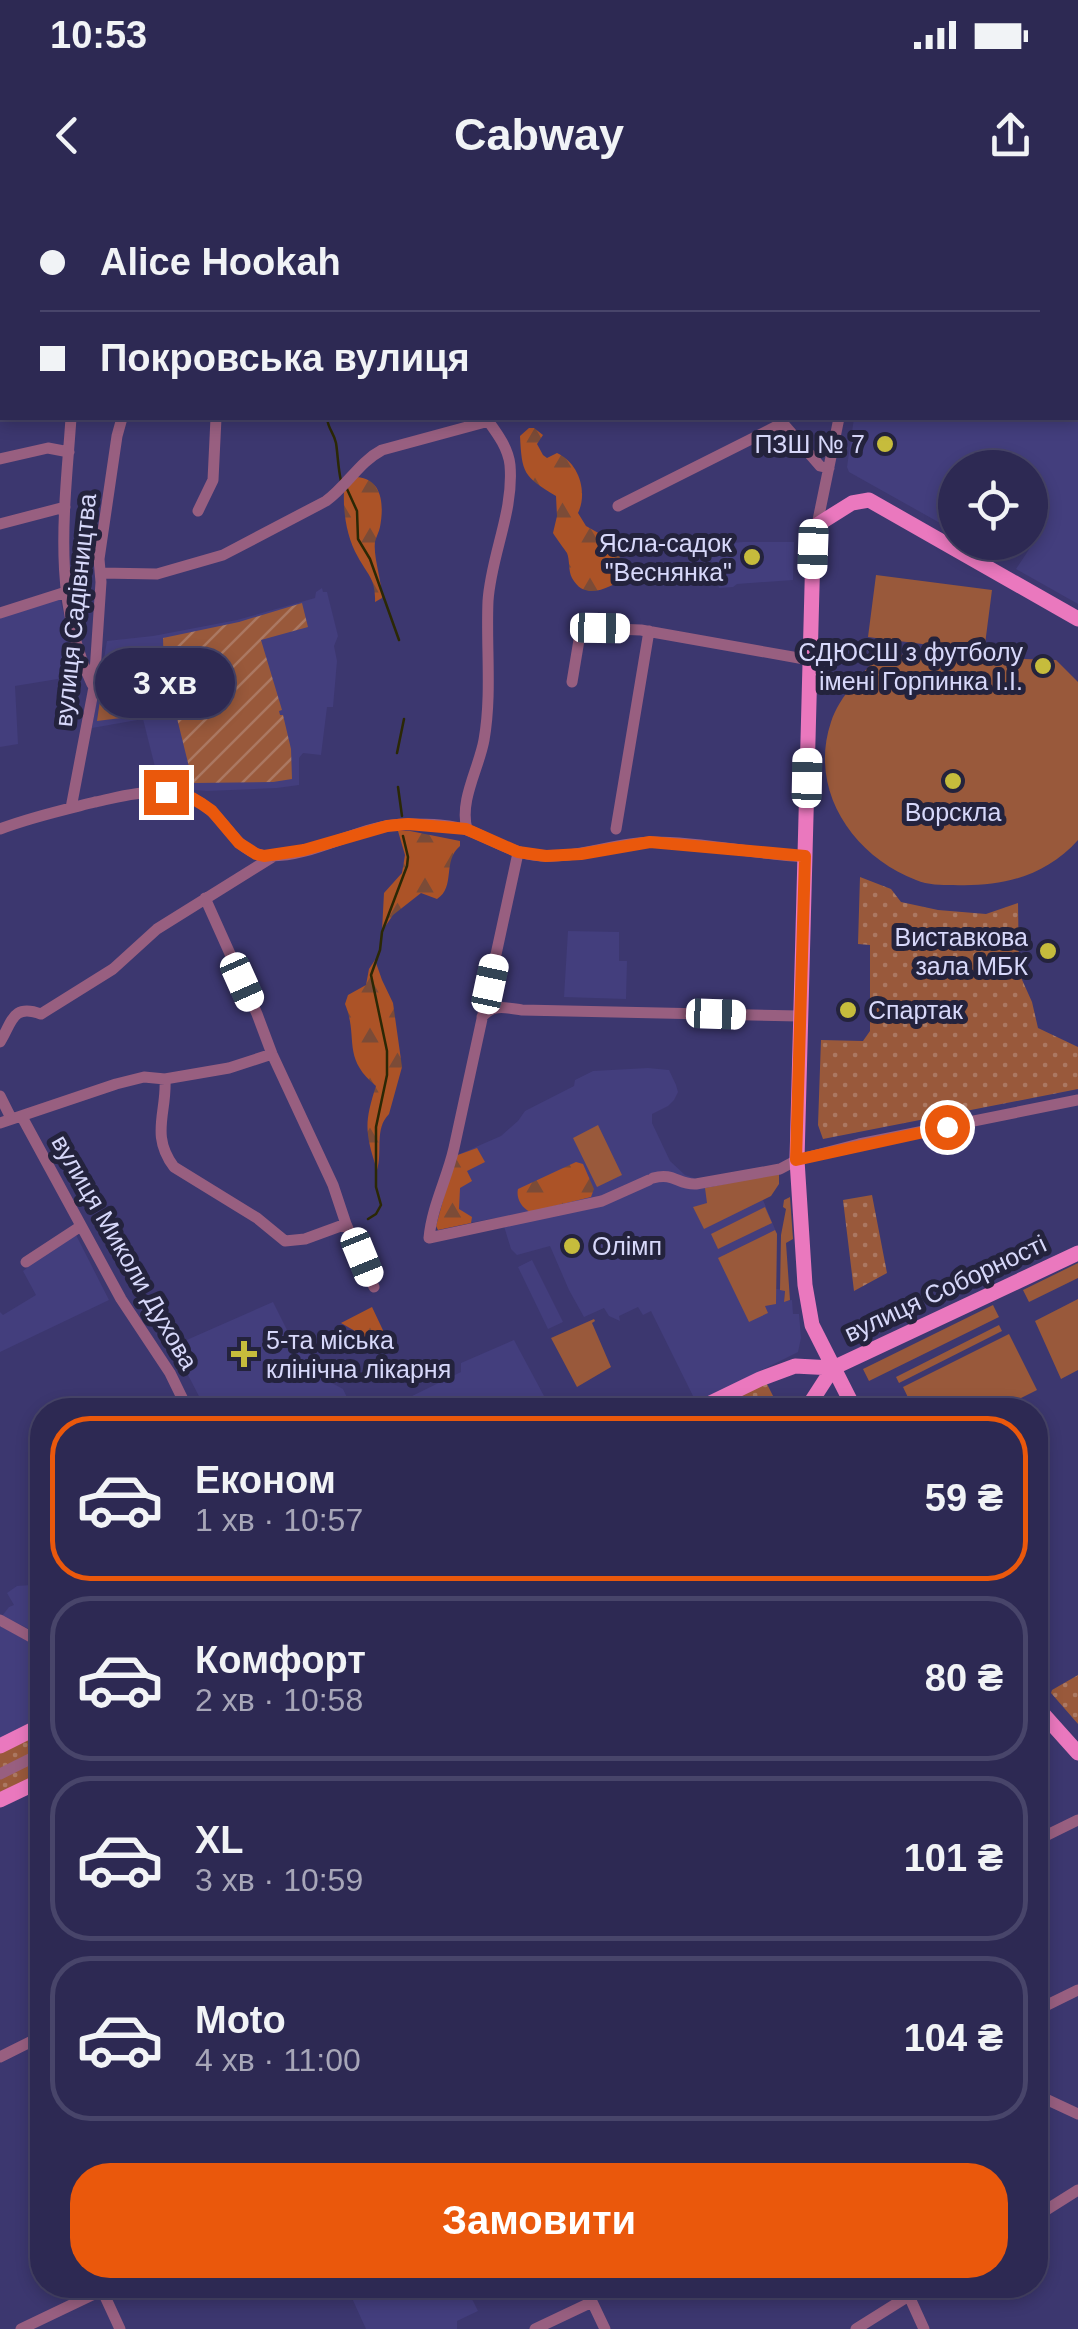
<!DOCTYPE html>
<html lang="uk">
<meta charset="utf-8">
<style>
body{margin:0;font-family:Helvetica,sans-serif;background:#39355d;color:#f1f3f6;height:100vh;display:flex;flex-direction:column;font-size:38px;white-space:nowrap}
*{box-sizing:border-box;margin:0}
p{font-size:32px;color:#a7a6b8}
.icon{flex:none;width:55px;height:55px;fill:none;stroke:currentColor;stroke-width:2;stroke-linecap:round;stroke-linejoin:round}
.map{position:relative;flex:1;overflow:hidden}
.details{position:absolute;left:30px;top:1198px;width:1018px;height:900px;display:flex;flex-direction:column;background:#2d2953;border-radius:40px;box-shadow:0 5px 15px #0003,0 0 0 2px #48456a}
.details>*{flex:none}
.banner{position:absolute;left:0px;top:0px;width:1080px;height:220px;box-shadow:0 5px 15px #0003,0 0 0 2px #48456a;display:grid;align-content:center;height:220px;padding:0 40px;background:#2d2953}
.tools{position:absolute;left:938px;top:250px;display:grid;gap:20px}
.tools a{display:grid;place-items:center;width:110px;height:110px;border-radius:50%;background:#2d2953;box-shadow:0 5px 15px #0003,0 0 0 2px #48456a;font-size:50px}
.end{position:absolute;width:45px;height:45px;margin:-22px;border:12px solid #ea580c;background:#fff;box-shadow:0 0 0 5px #fff}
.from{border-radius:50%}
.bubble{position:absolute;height:70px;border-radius:35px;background:#2d2953;box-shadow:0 5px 15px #0003,0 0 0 2px #48456a;font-size:32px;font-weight:600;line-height:70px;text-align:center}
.car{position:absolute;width:30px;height:60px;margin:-30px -15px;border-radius:12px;box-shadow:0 0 8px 2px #0007;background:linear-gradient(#fff 24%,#345 0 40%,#fff 0 76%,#345 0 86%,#fff 0)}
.banner b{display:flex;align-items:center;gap:35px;height:95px;font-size:38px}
.banner b+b{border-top:2px solid #48456a}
.banner i{width:25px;height:25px;background:#f1f3f6}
ul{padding:18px 0 0;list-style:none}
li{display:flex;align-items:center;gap:30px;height:165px;margin:0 20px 15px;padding:0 20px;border:5px solid #48456a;border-radius:40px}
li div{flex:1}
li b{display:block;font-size:38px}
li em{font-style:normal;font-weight:600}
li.selected{border-color:#ea580c}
li>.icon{width:90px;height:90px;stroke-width:1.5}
.cta{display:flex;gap:20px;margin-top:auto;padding:20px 40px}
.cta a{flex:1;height:115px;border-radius:40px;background:#ea580c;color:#fff;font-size:40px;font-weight:600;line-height:115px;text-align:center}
.status{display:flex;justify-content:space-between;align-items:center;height:70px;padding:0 50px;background:#2d2953;direction:ltr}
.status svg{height:28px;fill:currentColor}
header{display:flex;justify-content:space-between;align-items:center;height:130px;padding:0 40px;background:#2d2953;font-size:45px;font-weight:600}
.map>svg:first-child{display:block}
.built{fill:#433e7d}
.grass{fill:#99593b}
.forest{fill:url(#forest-firs)}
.park{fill:url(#park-dots)}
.garden{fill:url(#garden-furrows)}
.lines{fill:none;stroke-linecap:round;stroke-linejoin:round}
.stream{stroke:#2b2805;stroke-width:2.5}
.river{stroke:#2b2805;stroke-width:15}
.minor{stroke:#985f80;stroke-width:11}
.major{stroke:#ea78be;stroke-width:15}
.route{stroke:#ea580c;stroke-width:12}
.poi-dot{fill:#c6bc3c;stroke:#24233d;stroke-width:4}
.labels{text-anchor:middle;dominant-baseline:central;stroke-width:10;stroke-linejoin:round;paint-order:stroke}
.poi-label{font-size:25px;fill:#d7d8fa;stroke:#24233d;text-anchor:end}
.street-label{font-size:25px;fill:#d7d8fa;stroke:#24233d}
</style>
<div class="status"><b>10:53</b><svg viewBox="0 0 49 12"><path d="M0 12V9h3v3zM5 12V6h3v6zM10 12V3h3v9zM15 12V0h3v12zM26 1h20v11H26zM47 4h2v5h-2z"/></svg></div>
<header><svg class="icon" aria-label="back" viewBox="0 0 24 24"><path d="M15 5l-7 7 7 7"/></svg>Cabway<svg class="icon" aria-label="share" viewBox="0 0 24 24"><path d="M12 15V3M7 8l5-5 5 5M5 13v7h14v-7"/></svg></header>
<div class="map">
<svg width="1078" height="2129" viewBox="0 0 1078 2129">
<defs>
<pattern id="forest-firs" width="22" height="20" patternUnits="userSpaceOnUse" patternTransform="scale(2.5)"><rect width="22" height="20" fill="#ac5327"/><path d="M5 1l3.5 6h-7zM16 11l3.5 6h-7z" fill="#7b4b37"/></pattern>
<pattern id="park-dots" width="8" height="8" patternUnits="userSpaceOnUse" patternTransform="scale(2.5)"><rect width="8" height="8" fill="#99593b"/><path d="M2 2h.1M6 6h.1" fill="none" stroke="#ab7862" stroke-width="1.8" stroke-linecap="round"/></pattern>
<pattern id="garden-furrows" width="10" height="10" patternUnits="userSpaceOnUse" patternTransform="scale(2.5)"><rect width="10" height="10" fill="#99593b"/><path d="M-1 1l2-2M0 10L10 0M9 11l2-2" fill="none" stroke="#ab7862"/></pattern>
</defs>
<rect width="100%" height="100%" fill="#3c376f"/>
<path class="built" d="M893,0h185v404l-62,-35 14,-21 -9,-5 9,-1v-74h-75v37l-4,-1 -11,19 -91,-51 -2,-5 7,-49h224v-216h-186z
M743,342h51l-1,38 -56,4 -4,3 -14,1 -12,-43z
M322,388l1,4h4l11,44 -4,10 3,15 -4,46h-6l-6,48 -18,-2 -4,5v27l-22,3 -70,3 -47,-4 -17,-68 -51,9 15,-87 46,-5 84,-16 78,-22 1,-6z
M60,399l15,60 7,16 -67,11 3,58 -18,3v-131z
M568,731l51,1v29h8l-1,38 -62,-2z
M648,868l21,2 7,15 2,7 -4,8 -6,6 -16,8v9l18,38 15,14 12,4 57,-1 23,56 -1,55 9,1 -1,11 8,-1 1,14h6l2,24 -3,14 -98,49 -7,-5 -42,-85 -8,4 -5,-8 -19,9 1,5 -11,-5 -5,-8 -20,9 -15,-27 -19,-44 -33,9 -6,-6 -8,-26 -7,-5 -59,11 18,-73 46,-20 17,-15 7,-10 49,-25 1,-6 18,-9z
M76,1035l33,65 -109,52v-40l3,3 33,-20 -13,-24 5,-4 -1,-3z
M532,1060l31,62 -15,7 -30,-62z
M273,1102l22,44 11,2 22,33 15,8 10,21h-146l-4,-6 -30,-58z
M514,1140l30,56 14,8 -12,6h-128l-6,-14 49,-24v-9z
M31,1385l9,11 2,-1v19l-3,-5 -10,20 -27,-13 7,-9 5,-2 -7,-12 10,-7z
M0,1426l42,22v70l-42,21z
M346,2085h119l13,26 -21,10v8h-91z"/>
<path class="grass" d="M876,375l116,15 -8,62 -116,-15z
M880,454l176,6 22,22v158c-33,37 -77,47 -125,45 -12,0 -25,0 -37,-5 -63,-24 -108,-90 -85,-158 9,-27 31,-47 49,-68z
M116,471v3h4l1,11h11l5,31 -40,5 7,-49z
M598,925l24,50 -25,12 -24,-49z
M779,973v11l-8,12 -67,33 -11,-22 14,-4 -2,-15z
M790,997l3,42 -7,4 4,57 -6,2 1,-11 -5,-1 1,-55 5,-26 -3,-2 1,-7z
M765,1007l7,16 -54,26 -7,-15z
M775,1030l2,4 -1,70 -11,2 3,7 -19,9 -31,-64z
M1078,1063v15l-49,24 -6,-12z
M1078,1099v71l-17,9 -26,-58z
M993,1105l6,12 -130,64 -6,-12z
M594,1119l1,2 -3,2 19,44 -34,20 -26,-49z
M999,1125l3,6 -103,52 -3,-6z
M1009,1134l28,56 -40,20h-21l-5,-10 -22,10h-35l-11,-23z"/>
<path class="forest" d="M529,228h5l9,7 -6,9 6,11 4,3 10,-5c22,10 31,39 21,60l8,13 23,13 10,14 2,10 9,14c-21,9 -44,26 -58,1 -4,-8 -2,-18 -5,-25 -2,-3 -11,-15 -14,-20l4,-17 -1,-20c-33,-20 -34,-23 -36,-60z
M357,277c26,2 27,29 23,50 -1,5 -4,10 -5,15 -2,15 7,39 7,56l-7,4c1,-23 -8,-28 -17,-45 -11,-19 -15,-44 -14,-65z
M398,631h12l50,10v5c-18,15 -4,41 -23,53l-16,-6 -28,22 -11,16 2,-38 18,-20 3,-18z
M375,760l7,20 11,23 9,64 -13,47c-15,15 -6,37 -12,56 -12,-37 -13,-47 -1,-84 -35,-29 -17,-48 -31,-82l3,-9 18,-10 3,-16z
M477,948l8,14 -18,9 5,10 -12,7 -1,21 13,8 -1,6 -33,7 -2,-4 19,-70z
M576,962l7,2 11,25 -3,8 -61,15c-9,-5 -14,-14 -12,-23z
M372,1107l17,36 -6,-3 -14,4 -14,-13 -14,-8z"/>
<path class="park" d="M860,677l31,12 10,13 37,8 48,4 32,-11 1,70 13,29 6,26 40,19v42l-255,50 -5,-14 3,-85 42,1 7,-10v-86l-12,-1z
M872,995l15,78 -33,18 -11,-91z
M766,1182l14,28h-72z
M1078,1475v49l-27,-31 1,-3z
M42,1532v42l-42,21v-42z"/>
<path class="garden" d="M302,403l6,24 -47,13 21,70 -3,1 1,4h3l8,34 1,30 -19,3 -80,1 -20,-81 23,-11 -3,-16 -29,-5 -1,-32 76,-16z"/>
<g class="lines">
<path class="stream" d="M327,218c1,11 7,15 9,25 2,13 2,25 5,38
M347,289l10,22 1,28 12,20 29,81
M397,553l7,-34
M398,587l4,29
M368,1019l8,-5 5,-9 -5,-18v-60l11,-52v-24l-16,-76 9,-25 2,-18 25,-66 1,-9 -5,-21"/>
<path class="river" d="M229,0v2
M0,173h2"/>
<path class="minor" d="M128,2l9,-2
M246,2l1,-2
M361,2v-2
M447,2l1,-2
M593,2l3,-2
M751,2l1,-2
M874,2l1,-2
M0,33l2,1
M0,118l2,-1
M71,218c-6,89 -20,181 21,266
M781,221l39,45 9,2
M0,259l48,-11 21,4
M618,306l165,-83
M198,311l15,-31 3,-62
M0,324l65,-17
M817,325l22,-107
M101,373l56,1 66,-19 103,-54c21,-15 33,-39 56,-51l107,-29
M0,413l66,-21
M572,482l8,-48 7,-6 54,2 169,30
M71,608l23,-121 7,-105 -2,-23 18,-123 5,-18
M0,629c31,-12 63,-19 95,-27 20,-4 40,-10 60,-10 17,0 36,3 50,14 23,16 32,49 64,50 48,1 92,-33 140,-32 19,0 43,0 61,7 21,8 40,21 63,24 41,6 80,-13 121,-13 50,0 100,12 151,15
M467,629c-8,-28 12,-61 17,-89 8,-46 2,-93 4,-139 3,-46 26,-89 22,-136 -2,-18 -14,-33 -24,-47
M616,629l33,-198
M518,653l-64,295c-7,31 -22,58 -25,90l173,-37 47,-21
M205,698l52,116 15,40 61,131 13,39 28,63
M482,817c11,-14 25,-9 40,-7l277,6
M0,842c12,-19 12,-39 41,-28l72,-45 44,-40 117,-73
M165,879c2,34 -15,56 9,88l83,51 28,23 20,-2 41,-15
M0,896l11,22
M22,917l99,182 49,74 18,37
M0,923l116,-39 28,-7 21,2 64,-11 43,-14
M653,978c21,-6 25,7 43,6l84,-15 17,-9 62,-16 219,-44
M26,1062l55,-36
M754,1210l17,-8
M0,1420l42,23
M0,1574l42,-21
M1035,1641l43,-21
M1035,1811l43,-21
M0,1857l42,-21
M1035,1894l43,20
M1035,2017l43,-27
M584,2085l21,44
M904,2085l20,44
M102,2090l18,39
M21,2129l92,-44
M535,2129l57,-27
M856,2129l70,-44"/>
<path class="major" d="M696,1210l64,-31 35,-13 38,2 245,-115
M801,1210l10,-8 22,-34
M855,1210l-43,-85 -7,-40 -8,-125 16,-611 4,-24 35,-22 17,-3 209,119
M1035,1505l43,48
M0,1546l42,-21
M0,1600l42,-20"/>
</g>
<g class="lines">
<path class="route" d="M166,592l26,6 10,6 10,7 27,32 17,11 8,2 40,-6 83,-24 21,-2 58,5 52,23 28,4 35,-2 69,-12 155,14 -9,304 151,-33"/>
</g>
<g class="poi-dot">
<circle cx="885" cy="244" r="10"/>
<circle cx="752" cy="357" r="10"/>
<circle cx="1043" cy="466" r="10"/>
<circle cx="953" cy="581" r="10"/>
<circle cx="1048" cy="751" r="10"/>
<circle cx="848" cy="810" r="10"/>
<circle cx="572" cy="1046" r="10"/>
<path d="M239 1139h10v10h10v10h-10v10h-10v-10h-10v-10h10z"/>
</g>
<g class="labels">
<g class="poi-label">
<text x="865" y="244">ПЗШ № 7</text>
<text x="732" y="343">Ясла-садок<tspan x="732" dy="29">"Веснянка"</tspan></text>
<text x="1023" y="452">СДЮСШ з футболу<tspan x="1023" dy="29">імені Горпинка І.І.</tspan></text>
<text x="953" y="612" text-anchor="middle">Ворскла</text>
<text x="1028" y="737">Виставкова<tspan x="1028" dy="29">зала МБК</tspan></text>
<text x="868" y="810" text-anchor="start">Спартак</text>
<text x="592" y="1046" text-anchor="start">Олімп</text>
<text x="266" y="1140" text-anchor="start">5-та міська<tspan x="266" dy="29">клінічна лікарня</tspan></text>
</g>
<g class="street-label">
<text transform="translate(75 410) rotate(-84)">вулиця Садівництва</text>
<text transform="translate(125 1052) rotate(60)">вулиця Миколи Духова</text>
<text transform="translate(945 1088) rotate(-25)">вулиця Соборності</text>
</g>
</g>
</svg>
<div class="tools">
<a><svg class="icon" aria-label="locate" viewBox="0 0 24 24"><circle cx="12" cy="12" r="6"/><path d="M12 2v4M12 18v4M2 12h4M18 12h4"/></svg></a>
</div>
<i class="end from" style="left:947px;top:927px"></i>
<i class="end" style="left:166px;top:592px"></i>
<div class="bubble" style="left:95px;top:448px;width:140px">3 хв</div>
<i class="car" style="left:813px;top:349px;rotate:182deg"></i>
<i class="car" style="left:600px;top:428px;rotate:91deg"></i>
<i class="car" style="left:807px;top:578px;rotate:1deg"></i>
<i class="car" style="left:242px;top:782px;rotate:156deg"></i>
<i class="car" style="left:490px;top:784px;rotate:12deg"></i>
<i class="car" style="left:716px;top:814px;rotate:92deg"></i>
<i class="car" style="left:362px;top:1057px;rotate:158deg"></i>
<div class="banner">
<b><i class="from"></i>Alice Hookah</b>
<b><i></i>Покровська вулиця</b>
</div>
<section class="details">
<ul>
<li class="selected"><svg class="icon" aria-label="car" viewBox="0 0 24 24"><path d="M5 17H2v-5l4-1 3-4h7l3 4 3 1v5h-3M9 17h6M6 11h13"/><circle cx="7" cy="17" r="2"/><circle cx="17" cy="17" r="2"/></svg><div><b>Економ</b><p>1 хв · 10:57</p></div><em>59 ₴</em></li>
<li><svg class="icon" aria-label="car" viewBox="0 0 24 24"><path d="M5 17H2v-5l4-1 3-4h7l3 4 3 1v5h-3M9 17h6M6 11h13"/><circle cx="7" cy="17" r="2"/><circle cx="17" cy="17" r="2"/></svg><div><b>Комфорт</b><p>2 хв · 10:58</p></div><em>80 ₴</em></li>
<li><svg class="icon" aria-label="car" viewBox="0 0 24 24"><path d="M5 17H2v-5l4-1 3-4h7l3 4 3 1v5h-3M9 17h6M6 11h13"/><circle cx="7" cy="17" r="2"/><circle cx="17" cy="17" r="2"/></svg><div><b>XL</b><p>3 хв · 10:59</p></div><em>101 ₴</em></li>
<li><svg class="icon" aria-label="car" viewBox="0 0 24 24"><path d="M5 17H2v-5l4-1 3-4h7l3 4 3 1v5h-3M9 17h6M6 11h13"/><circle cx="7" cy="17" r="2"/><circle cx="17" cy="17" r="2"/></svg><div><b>Moto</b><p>4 хв · 11:00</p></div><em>104 ₴</em></li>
</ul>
<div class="cta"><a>Замовити</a></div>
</section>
</div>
